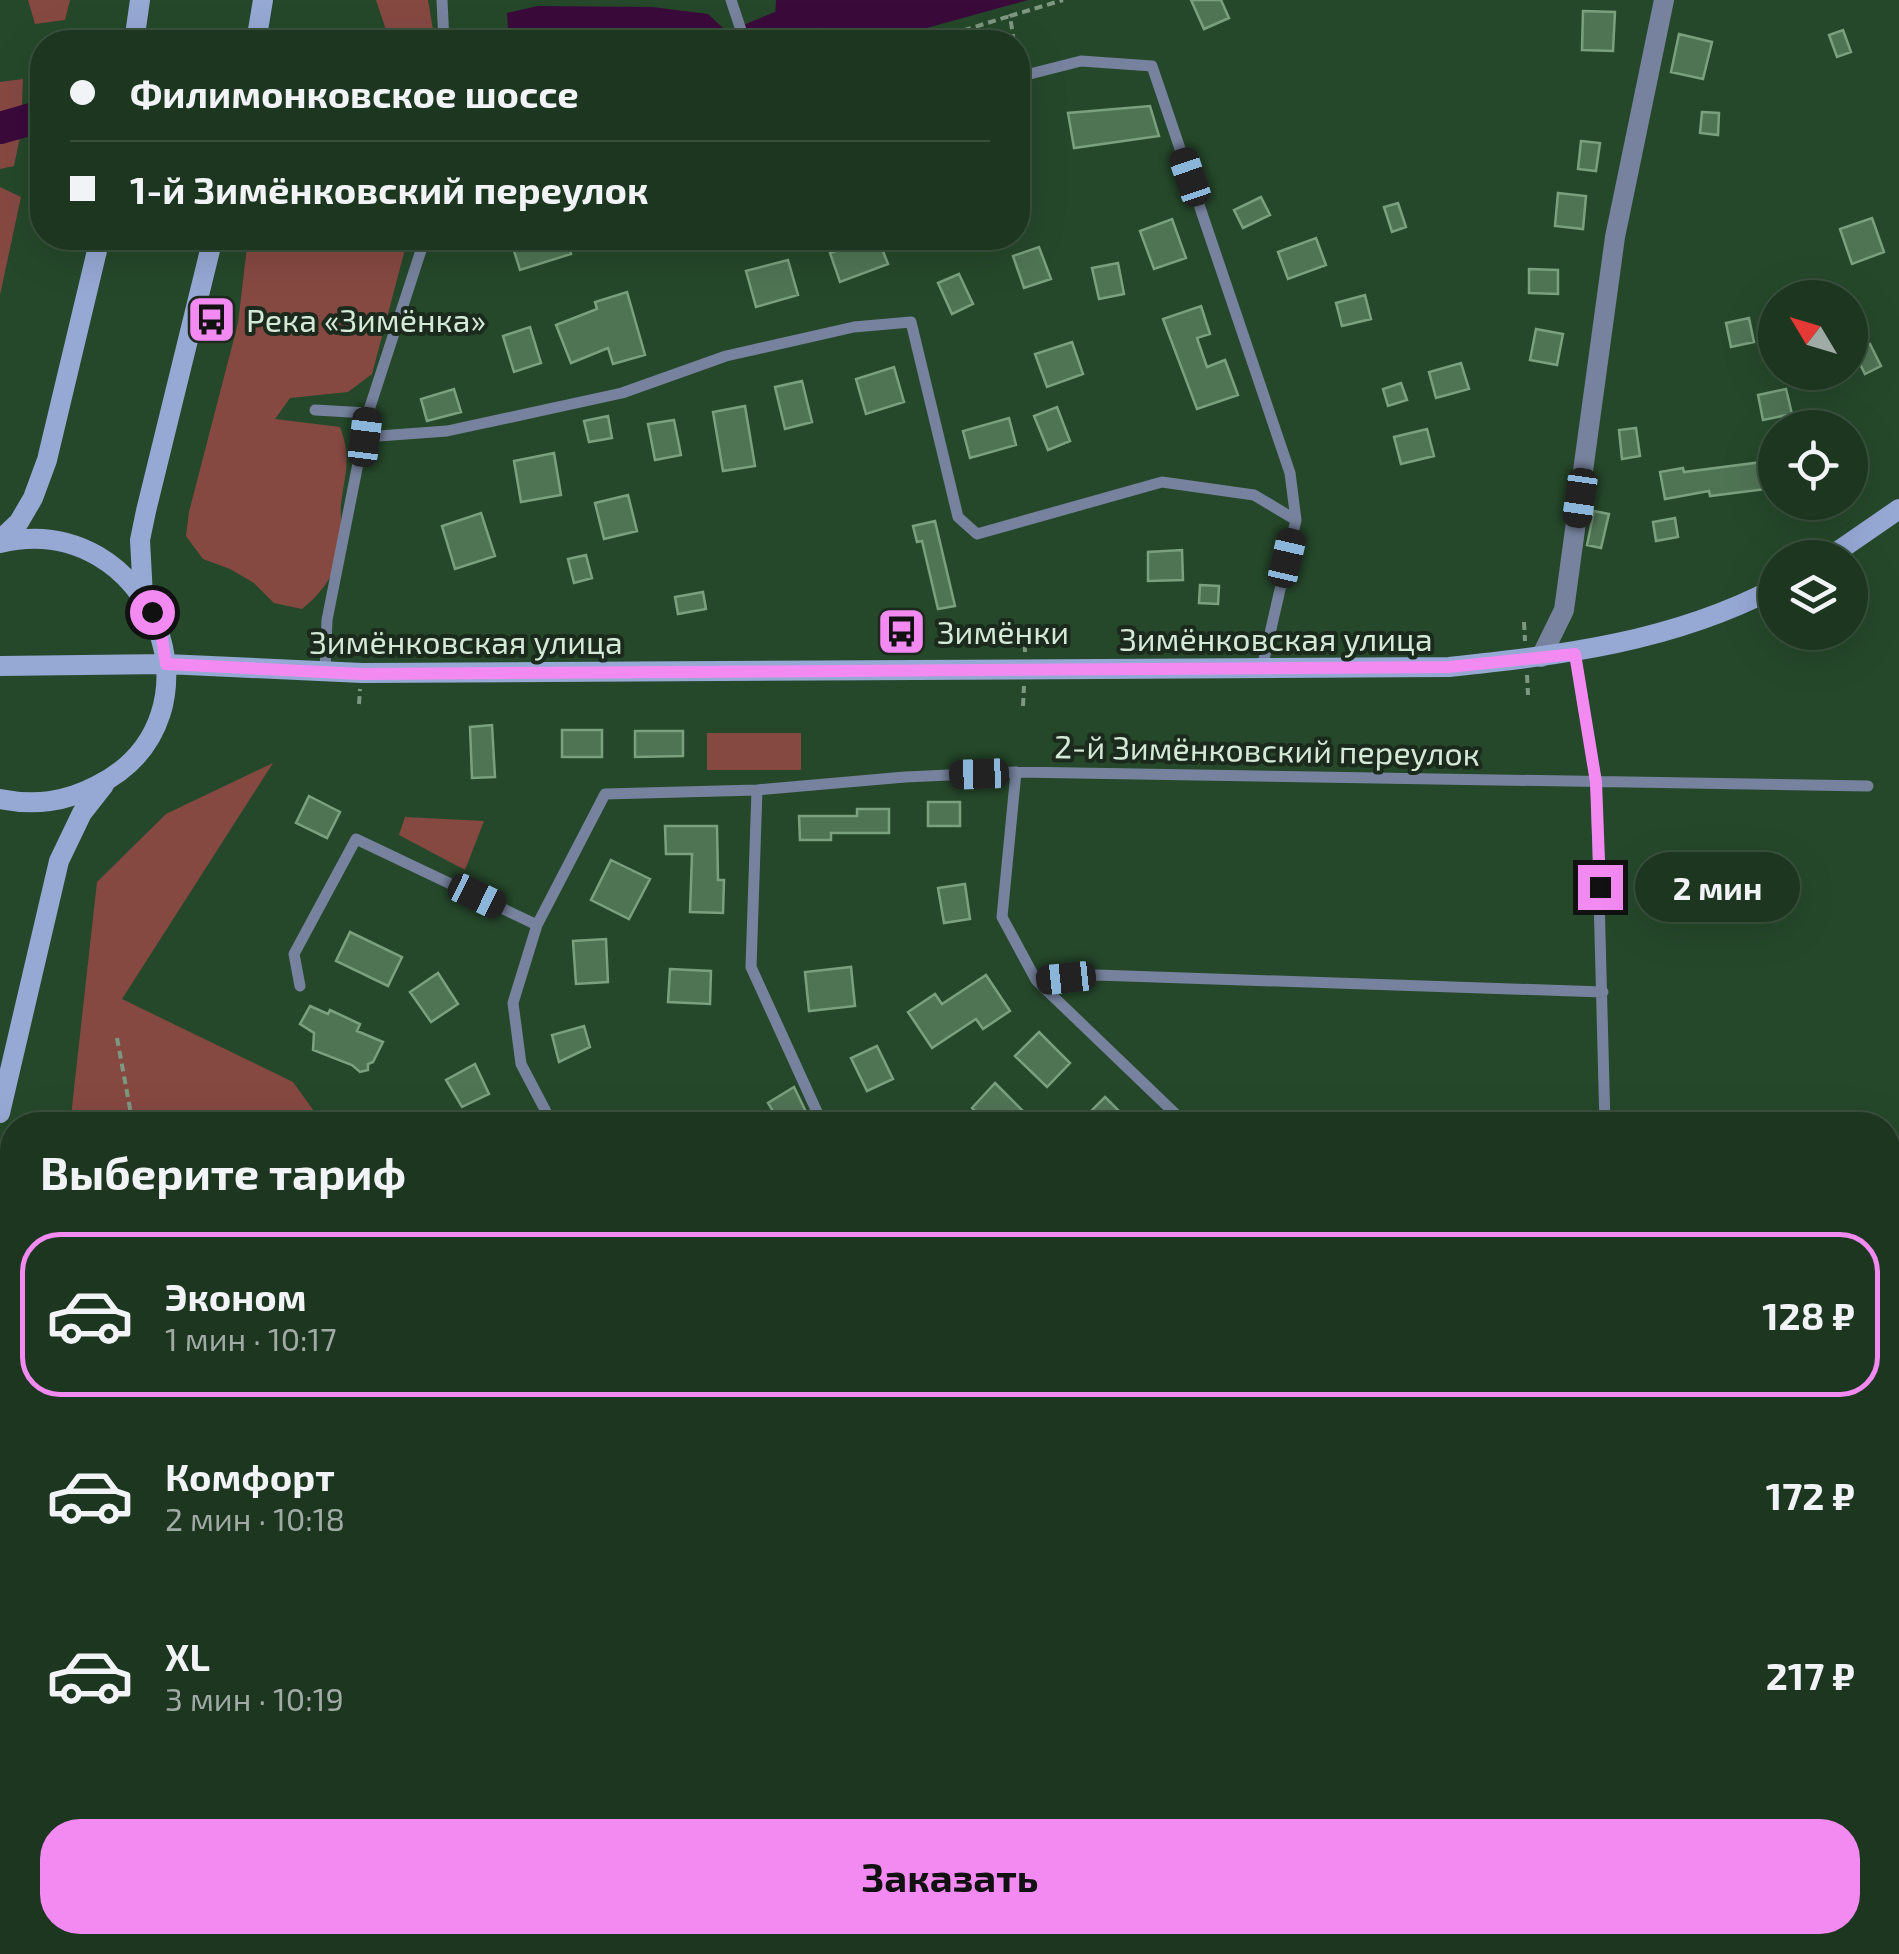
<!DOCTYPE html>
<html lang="ru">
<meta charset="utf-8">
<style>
body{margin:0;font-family:"Exo 2",sans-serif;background:#253e29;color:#f1f3f6;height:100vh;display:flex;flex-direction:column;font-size:38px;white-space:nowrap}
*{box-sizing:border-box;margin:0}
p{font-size:32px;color:#a0aba5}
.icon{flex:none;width:55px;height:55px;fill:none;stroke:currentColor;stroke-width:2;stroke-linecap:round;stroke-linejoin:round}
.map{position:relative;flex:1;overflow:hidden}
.side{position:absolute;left:0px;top:1112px;width:1900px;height:842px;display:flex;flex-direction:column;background:#1c3620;border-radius:40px 40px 0 0;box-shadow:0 10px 40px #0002,0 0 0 2px #3a503e}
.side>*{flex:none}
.guide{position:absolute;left:30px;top:30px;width:1000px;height:220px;border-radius:40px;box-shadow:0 10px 40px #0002,0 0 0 2px #3a503e;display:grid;align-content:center;height:220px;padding:0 40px;background:#1c3620}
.needle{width:65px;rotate:308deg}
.fabs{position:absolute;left:1758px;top:280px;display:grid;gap:20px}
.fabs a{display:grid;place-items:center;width:110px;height:110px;border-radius:50%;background:#1c3620;box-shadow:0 10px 40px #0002,0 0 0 2px #3a503e;font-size:50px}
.end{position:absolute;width:45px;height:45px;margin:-22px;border:12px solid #f38af2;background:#111;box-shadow:0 0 0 5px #111}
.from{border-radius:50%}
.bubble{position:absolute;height:70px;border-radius:35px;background:#1c3620;box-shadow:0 10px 40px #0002,0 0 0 2px #3a503e;font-size:32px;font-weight:700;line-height:70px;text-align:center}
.car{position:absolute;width:30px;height:60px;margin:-30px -15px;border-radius:12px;box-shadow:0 0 8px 2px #0007;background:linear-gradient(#222 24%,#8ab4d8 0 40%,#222 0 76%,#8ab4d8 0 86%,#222 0)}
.guide b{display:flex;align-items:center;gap:35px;height:95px;font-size:38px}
.guide b+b{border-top:2px solid #3a503e}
.guide i{width:25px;height:25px;background:#f1f3f6}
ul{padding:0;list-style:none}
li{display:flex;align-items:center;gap:30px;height:165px;margin:0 20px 15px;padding:0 20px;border:5px solid transparent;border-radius:40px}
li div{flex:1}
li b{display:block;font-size:38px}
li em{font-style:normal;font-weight:700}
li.current{border-color:#f38af2}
li>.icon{width:90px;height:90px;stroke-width:1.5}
h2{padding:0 40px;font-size:45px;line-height:120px}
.cta{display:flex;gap:20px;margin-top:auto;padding:20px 40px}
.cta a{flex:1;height:115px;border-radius:40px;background:#f38af2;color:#111;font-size:40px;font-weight:700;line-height:115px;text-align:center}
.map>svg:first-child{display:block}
.green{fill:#864942}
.water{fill:#3a0a3b}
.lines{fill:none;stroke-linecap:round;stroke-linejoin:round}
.river{stroke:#3a0a3b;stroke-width:32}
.building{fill:#4f7454;stroke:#7aa07e;stroke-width:2.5}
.path{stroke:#7d9880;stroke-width:4;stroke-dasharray:8 5;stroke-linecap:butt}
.lane{stroke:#77839e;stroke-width:11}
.street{stroke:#77839e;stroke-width:20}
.secondary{stroke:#96a8d4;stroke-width:20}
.route{stroke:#f38af2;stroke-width:12}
.labels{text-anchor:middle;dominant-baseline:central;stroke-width:8;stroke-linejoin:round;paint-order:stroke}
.poi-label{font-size:32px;fill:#d5e9d7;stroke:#1b2a1c;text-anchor:start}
.street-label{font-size:32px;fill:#d5e9d7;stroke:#1b2a1c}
</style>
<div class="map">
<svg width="1899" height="1954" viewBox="0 0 1899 1954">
<rect width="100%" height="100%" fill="#25482a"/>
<path class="green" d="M28,0h42l-5,20 -30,4z
M376,0h52l7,42h-45z
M23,79l-2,53 -7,34 -14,3v-87z
M0,187l21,10 -21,98z
M248,238h160l-36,136 -24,18 -58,6 -15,21 65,8c12,32 5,45 1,77 -1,11 1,21 1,32 -2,31 -17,55 -40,73l-28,-6 -20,-20 -24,-14 -27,-10 -17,-23 3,-24 49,-189z
M707,733h94v37h-94z
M273,763l-151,236 171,83 31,43h-254l27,-243 69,-68z
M405,817l79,4 -19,49 -66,-35z
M1899,1235v719h-45l1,-11 33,-1v-702z
M12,1642v300h947l7,12h-966v-200z"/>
<path class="water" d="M776,0h252l-152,42h-102z
M538,6l114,1 56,7 30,28h-229l-2,-29z"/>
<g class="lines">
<path class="river" d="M744,42l102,-42
M0,128l42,-12"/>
</g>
<path class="building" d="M1191,0h30l8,18 -25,11z
M1583,11l32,1 -2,39 -31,-1z
M1843,30l8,22 -14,5 -8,-22z
M1679,34l33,8 -9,37 -32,-7z
M1150,106l9,30 -85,12 -6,-35z
M1702,112l17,1 -1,22 -18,-2z
M1581,141l19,2 -4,28 -18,-2z
M1558,193l28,3 -3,33 -28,-3z
M1261,197l9,18 -27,13 -9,-18z
M1398,203l8,24 -14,5 -8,-25z
M1872,218l12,34 -32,12 -12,-35z
M1172,219l14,39 -32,11 -14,-38z
M510,238h56l5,16 -51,16z
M872,238h6l10,26 -48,18 -10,-29z
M1316,238l10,27 -38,14 -10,-27z
M1039,247l12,32 -27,9 -11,-32z
M788,260l10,35 -42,12 -10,-36z
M1118,263l6,31 -25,5 -7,-31z
M1529,269l29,1v24l-29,-1z
M959,274l14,30 -21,10 -14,-31z
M627,292l18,63 -32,9 -5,-16 -37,15 -15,-38 41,-16 -2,-7z
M1365,295l6,24 -29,7 -6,-23z
M1201,306l9,28 -13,4 10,29 18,-7 13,35 -41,14 -34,-90z
M1749,318l5,24 -23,5 -5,-24z
M530,327l11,36 -27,9 -11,-36z
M1536,329l27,5 -6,31 -27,-5z
M1072,342l11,32 -36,13 -12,-33z
M1870,344l11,22 -16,8 -11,-22z
M1461,363l8,26 -33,9 -7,-26z
M894,367l10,35 -38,12 -10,-35z
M802,381l10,41 -27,7 -10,-42z
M1401,383l6,17 -19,6 -5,-17z
M454,389l7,23 -34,9 -6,-22z
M1786,389l6,25 -29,6 -5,-25z
M745,406l10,60 -32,5 -10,-59z
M1057,407l13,34 -22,9 -14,-34z
M608,416l4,22 -23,4 -5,-21z
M1009,418l7,27 -46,13 -7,-27z
M674,420l7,35 -26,5 -7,-36z
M1636,428l4,28 -18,3 -3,-29z
M1427,429l7,27 -33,8 -7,-27z
M554,453l7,42 -40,7 -7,-41z
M1770,461l4,27 -64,8 -1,-5 -44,8 -5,-27 23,-4 1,4z
M628,495l9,36 -33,8 -9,-36z
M1594,511l15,3 -8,34 -14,-3z
M481,513l14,43 -40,13 -13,-43z
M1675,518l3,19 -22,4 -3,-19z
M935,521l20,85 -17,3 -16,-68 -5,1 -4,-16z
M1182,550l1,30 -35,1v-29z
M586,555l6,23 -18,5 -6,-24z
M1200,585l19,1 -1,18 -19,-1z
M703,592l3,17 -28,5 -3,-17z
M492,725l3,52 -23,1 -2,-51z
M562,730h40v27h-40z
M635,731h48v25l-48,1z
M309,796l31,16 -13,26 -31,-15z
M928,802h32v24h-32z
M857,809h32v24h-58v7h-31l-1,-24h58z
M665,826h52l1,54h6l-1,33 -33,-1 2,-58h-26z
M611,860l39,19 -21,40 -38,-19z
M965,884l5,35 -26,4 -6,-35z
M350,932l52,25 -14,29 -52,-25z
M606,939l2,43 -32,2 -3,-43z
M851,967l4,39 -46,5 -4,-39z
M670,969l41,2 -1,33 -42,-2z
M438,973l20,31 -27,18 -21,-30z
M986,975l24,36 -27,18 -7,-10 -44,29 -24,-36 27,-18 7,10z
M310,1006l18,8 2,-4 30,14 -3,7 26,11 -10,20 -5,2v6l-8,2 -8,-7 -39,-15 1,-17 -14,-9z
M584,1026l6,21 -31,15 -7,-27z
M1039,1032l31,31 -23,24 -32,-31z
M877,1046l16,33 -26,12 -16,-33z
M475,1064l14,30 -27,13 -16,-27z
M995,1083l27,27 -15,15h-18l-17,-17z
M794,1087l16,33 -8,5h-21l-13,-22z
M1105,1097l28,28h-56z"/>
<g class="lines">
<path class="path" d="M926,42l84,-26
M1014,42l-4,-26 53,-16
M1524,622l1,19
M1024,634l1,18
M363,655l3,-23
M1527,675l1,20
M359,704l1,-15
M1023,706l1,-20
M117,1038l16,87
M326,1942l7,12
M149,1954l17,-12"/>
<path class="lane" d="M442,0l2,42
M731,0l14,42
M1018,77l63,-16 71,5 138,407 6,47 -34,148
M315,410l53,3
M365,437l82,-6 175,-38 104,-37 128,-29 57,-5 47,195 19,17 185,-52 92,13 42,25
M1575,654l21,128 9,343
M325,671l2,-51 41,-207 57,-175
M1016,772l-14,145 34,63 61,-5 506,17
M757,790l-6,177 72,158
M1036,980l151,145
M300,986l-6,-32 62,-115 181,86
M553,1125l-32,-61 -8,-61 24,-78 68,-131 152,-4 148,-13 111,-5 852,14
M1192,1942l8,12
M1609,1942l1,12
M1480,1947l47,-5"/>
<path class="street" d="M1541,657l23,-47 51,-373 49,-237"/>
<path class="secondary" d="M134,42l6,-42
M256,42l7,-42
M0,540l19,-18 14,-24 14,-38 53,-222
M0,543c151,-36 234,175 96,243 -31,16 -61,20 -96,13
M1828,558l71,-49
M143,596l-3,-56 6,-29 67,-273
M0,666l166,-2 196,9 1087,-6c113,-12 223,-25 326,-79
M0,1113l59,-252 23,-48 22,-28"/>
</g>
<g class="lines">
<path class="route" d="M152,612l8,16 6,36 196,10 1087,-7 126,-13 21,128 4,105"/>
</g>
<defs>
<symbol id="bus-square" viewBox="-11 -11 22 22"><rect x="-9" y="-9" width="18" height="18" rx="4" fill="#f38af2" stroke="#1b2a1c"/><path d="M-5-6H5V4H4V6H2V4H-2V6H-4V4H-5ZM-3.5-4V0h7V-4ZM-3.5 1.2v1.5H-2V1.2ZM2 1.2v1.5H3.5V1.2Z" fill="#111"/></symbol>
</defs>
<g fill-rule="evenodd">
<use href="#bus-square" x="184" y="292" width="55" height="55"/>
<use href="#bus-square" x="874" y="604" width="55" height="55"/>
</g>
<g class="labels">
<g class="poi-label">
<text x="246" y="319">Река «Зимёнка»</text>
<text x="937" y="631">Зимёнки</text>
</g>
<g class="street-label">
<text x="1276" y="638">Зимёнковская улица</text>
<text x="466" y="641">Зимёнковская улица</text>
<text transform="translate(1267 749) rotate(1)">2-й Зимёнковский переулок</text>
</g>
</g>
</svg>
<div class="fabs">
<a><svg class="needle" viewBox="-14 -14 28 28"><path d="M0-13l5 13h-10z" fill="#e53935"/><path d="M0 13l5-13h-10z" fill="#a0aba5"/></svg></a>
<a><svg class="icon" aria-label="locate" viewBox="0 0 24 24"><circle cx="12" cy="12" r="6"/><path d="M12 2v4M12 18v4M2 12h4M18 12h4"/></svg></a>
<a><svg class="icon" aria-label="layers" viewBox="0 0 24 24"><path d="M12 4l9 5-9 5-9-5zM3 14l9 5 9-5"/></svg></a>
</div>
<i class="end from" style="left:152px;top:612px"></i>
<i class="end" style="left:1600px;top:887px"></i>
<div class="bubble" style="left:1635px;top:852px;width:165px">2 мин</div>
<i class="car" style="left:1190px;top:177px;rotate:341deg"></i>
<i class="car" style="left:365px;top:437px;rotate:7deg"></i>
<i class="car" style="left:1580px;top:498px;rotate:188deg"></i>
<i class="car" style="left:1287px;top:558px;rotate:13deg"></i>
<i class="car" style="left:979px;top:774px;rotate:268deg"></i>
<i class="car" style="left:477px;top:896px;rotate:116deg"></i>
<i class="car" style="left:1066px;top:978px;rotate:264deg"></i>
<div class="guide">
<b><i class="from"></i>Филимонковское шоссе</b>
<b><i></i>1-й Зимёнковский переулок</b>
</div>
<section class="side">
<h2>Выберите тариф</h2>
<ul>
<li class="current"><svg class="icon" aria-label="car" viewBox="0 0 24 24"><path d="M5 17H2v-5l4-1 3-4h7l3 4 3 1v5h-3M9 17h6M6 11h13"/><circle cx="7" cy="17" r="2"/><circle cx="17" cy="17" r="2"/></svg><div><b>Эконом</b><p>1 мин · 10:17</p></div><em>128 ₽</em></li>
<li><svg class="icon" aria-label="car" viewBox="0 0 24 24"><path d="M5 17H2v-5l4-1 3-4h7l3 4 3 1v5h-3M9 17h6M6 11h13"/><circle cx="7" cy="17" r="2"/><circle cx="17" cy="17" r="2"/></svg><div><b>Комфорт</b><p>2 мин · 10:18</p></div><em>172 ₽</em></li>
<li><svg class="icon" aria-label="car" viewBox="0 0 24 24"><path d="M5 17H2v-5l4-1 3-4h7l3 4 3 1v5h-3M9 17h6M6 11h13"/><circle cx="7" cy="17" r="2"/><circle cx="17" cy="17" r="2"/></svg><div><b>XL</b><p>3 мин · 10:19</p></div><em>217 ₽</em></li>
</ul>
<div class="cta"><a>Заказать</a></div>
</section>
</div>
